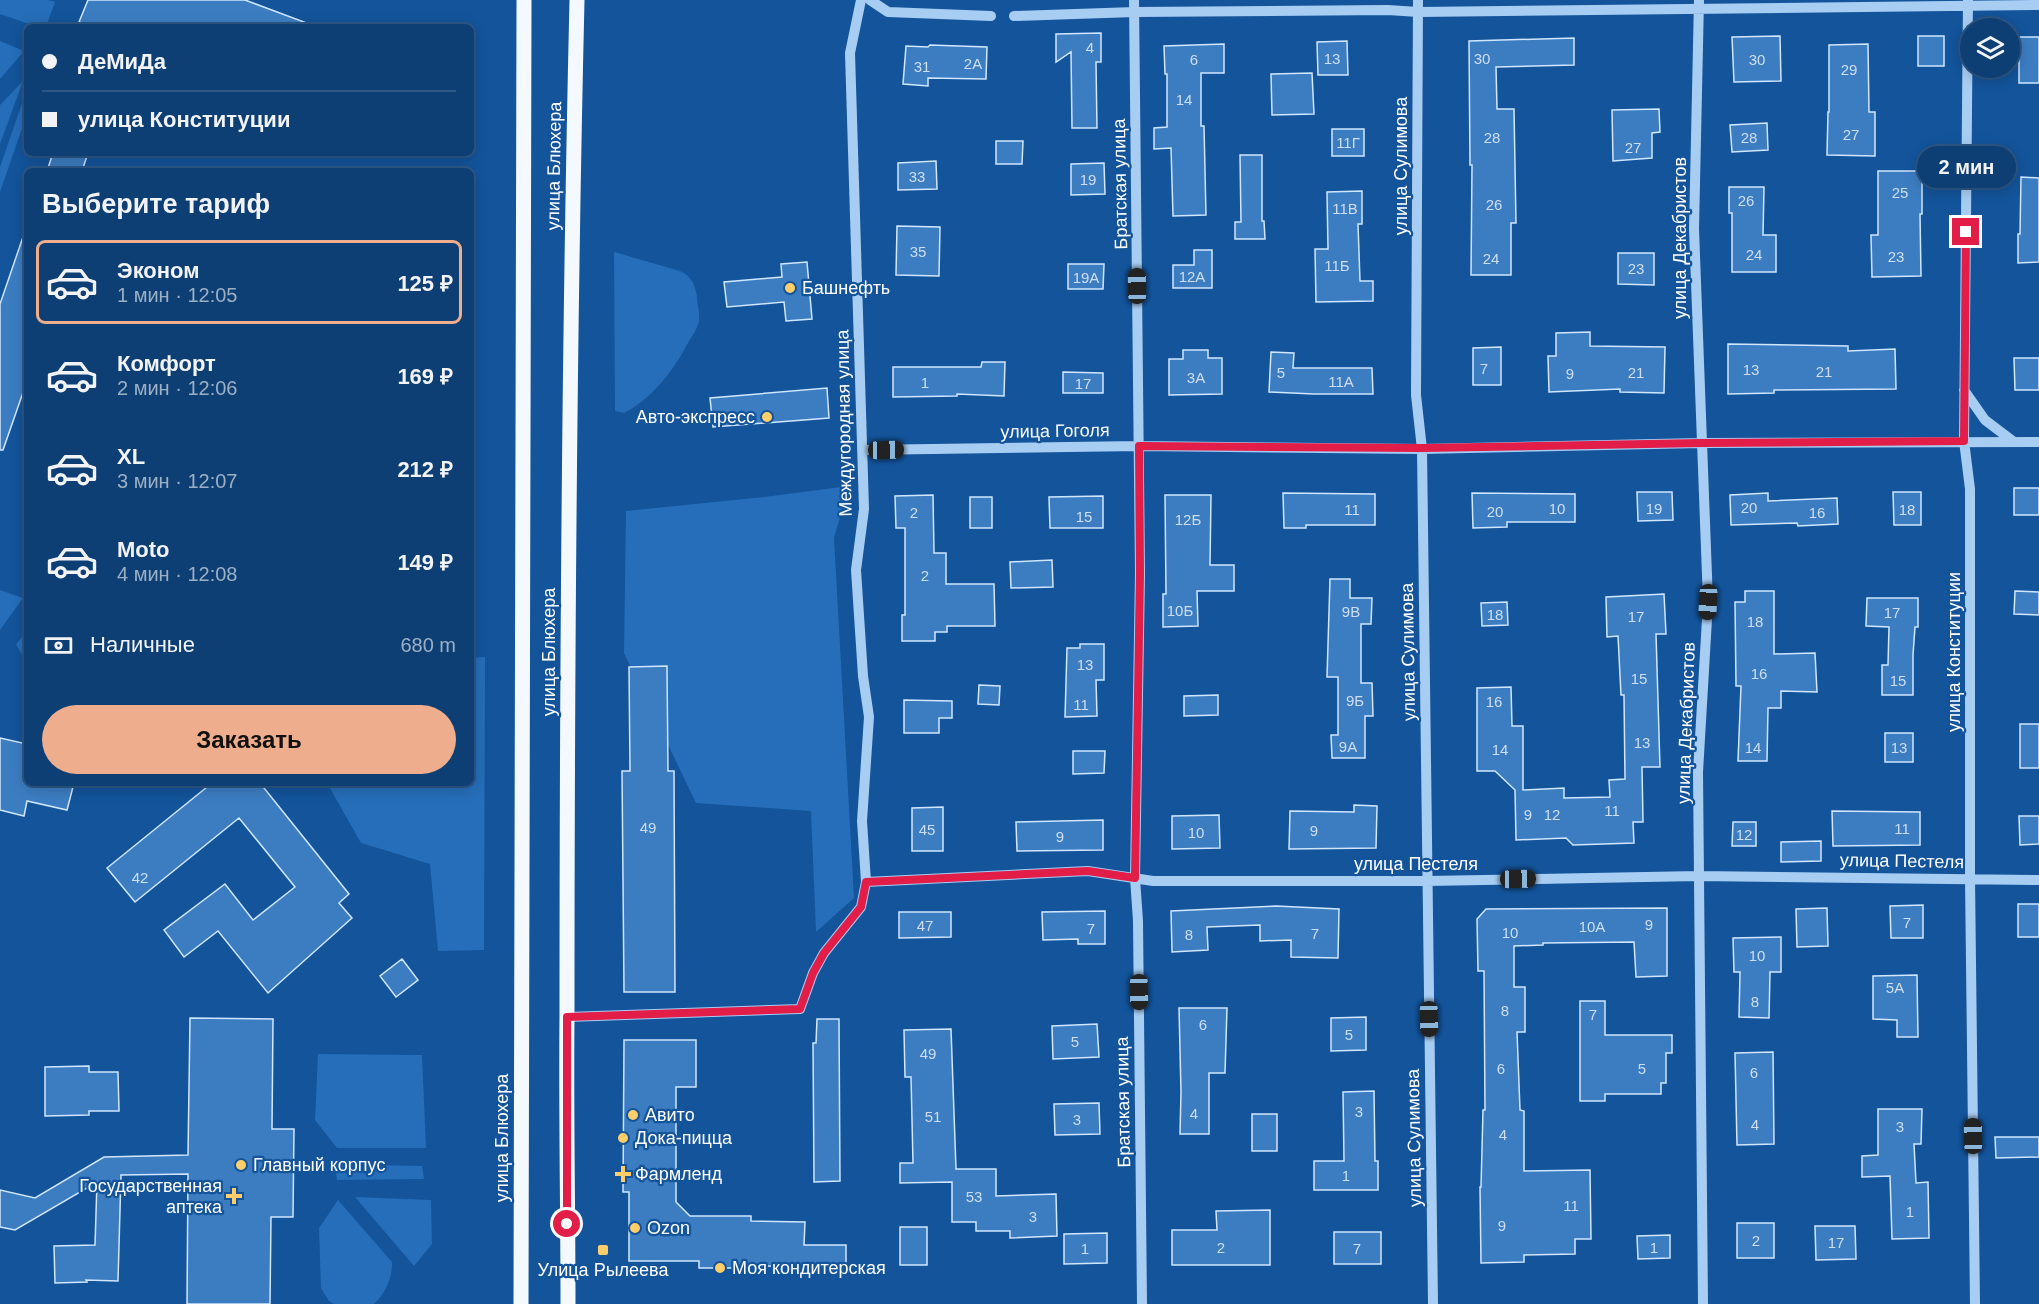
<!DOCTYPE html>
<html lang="ru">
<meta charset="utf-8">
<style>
body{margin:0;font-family:Helvetica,sans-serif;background:#1c4a7c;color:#f1f3f6;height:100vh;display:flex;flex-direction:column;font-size:22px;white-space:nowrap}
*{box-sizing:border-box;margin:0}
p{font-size:20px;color:#9bafc5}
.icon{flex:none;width:33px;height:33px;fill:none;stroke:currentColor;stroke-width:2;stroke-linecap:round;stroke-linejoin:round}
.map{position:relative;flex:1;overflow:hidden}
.side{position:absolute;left:24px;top:168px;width:450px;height:618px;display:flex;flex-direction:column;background:#0e3f74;border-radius:9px;box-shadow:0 3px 15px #0003,0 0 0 2px #2e5886}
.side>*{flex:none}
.banner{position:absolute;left:24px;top:24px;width:450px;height:132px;border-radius:9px;box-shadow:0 3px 15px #0003,0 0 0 2px #2e5886;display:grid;align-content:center;height:132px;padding:0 18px;background:#0e3f74}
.fabs{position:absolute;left:1960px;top:18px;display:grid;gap:12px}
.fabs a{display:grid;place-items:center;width:60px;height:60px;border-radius:50%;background:#0e3f74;box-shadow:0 3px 15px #0003,0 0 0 2px #2e5886;font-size:30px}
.end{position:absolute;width:27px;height:27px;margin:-14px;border:8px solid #e11d48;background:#fff;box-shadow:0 0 0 3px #fff}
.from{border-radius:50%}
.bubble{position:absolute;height:42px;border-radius:21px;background:#0e3f74;box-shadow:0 3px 15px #0003,0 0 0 2px #2e5886;font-size:20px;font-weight:600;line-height:42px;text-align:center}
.car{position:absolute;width:18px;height:36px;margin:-18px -9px;border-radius:8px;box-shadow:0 0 4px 2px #0007;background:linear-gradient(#222 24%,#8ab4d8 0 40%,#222 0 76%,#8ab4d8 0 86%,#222 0)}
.banner b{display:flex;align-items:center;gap:21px;height:57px;font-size:22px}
.banner b+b{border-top:2px solid #2e5886}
.banner i{width:15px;height:15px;background:#f1f3f6}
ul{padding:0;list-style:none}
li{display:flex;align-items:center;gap:18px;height:84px;margin:0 12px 9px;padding:0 6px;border:3px solid transparent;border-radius:9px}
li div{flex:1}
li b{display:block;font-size:22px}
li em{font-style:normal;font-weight:600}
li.active{border-color:#eead8d}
li>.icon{width:54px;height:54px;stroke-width:1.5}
h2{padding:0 18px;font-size:27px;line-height:72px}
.pay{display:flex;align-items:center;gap:15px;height:66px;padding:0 18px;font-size:22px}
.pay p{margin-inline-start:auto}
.action{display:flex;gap:12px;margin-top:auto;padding:12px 18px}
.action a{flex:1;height:69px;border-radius:36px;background:#eead8d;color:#111;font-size:24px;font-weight:600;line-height:69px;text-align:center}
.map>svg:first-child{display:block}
.green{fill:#266eb9}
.building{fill:#3c7dc2;stroke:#d0e6fd;stroke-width:1.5}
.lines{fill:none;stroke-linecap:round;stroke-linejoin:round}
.minor{stroke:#a8cdf3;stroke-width:10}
.major{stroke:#f4f9ff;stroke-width:15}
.route{stroke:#e11d48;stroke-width:8}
.poi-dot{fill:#ffce6a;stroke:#13549b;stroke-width:2}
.labels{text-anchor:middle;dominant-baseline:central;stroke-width:4.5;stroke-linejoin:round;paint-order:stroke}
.number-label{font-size:15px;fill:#cedef0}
.street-label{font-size:18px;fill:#fff;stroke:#13549b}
.poi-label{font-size:18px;fill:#fff;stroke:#13549b;text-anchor:start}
</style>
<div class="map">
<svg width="2039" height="1304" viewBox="0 0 2039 1304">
<rect width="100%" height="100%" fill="#13549b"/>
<path class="green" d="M0,0h48l7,2 -9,25h-8l-38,-13z
M0,41l24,10 -24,28z
M23,81l-23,63v-39z
M27,89v25l-27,78v-25z
M614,252l66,19c12,6 15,13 17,26 0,7 3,16 2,23 -1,8 -6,15 -10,21 -15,29 -36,57 -65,72l-9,-2z
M849,486l-15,52 20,360 -38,34 -5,-121 -115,-8 -72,-150 2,-142 138,-14z
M0,590l23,8 -23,32z
M27,631v33l-11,-20z
M485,657l-1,293 -46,1 -8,-87 -69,-21 -34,-60h144v-125z
M318,1054l104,1 4,93h-89l-22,-28z
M335,1164l87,2 2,13 -87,1z
M355,1197l76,3 1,44 -18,22z
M338,1200l54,62c1,15 -7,32 -18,42h-40l-5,-3 -8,-13 -2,-60z"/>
<path class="building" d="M88,0h157l67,25v2h-217l-16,-5z
M1101,33v29h-5l1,66h-25l-1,-76 -15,10v-28z
M1780,36l1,45 -47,1 -2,-45z
M1918,36h26v30h-26z
M2019,37h20v46h-20z
M1574,38v27l-78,2 1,42h17l2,114h-5v52h-40l1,-110h-2l-1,-124z
M1347,41l1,34h-30l-1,-33z
M1224,44v29h-23v53h3l2,89 -33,1 -2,-68 -17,1v-21l13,-1v-53h-2l-1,-28z
M1868,44l1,68h6v44l-48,-1 1,-43h1v-67z
M930,45l57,2 -1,32 -58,-1v8l-25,-2 3,-38 22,1z
M1312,73l2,41 -42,1 -1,-41z
M1659,109l1,23 -8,1v25l-39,3 -1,-51z
M1767,123l1,27 -36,2 -2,-27z
M1332,129h32v27h-32z
M996,141h27l-1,23h-26z
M53,153h35l-6,18h-35z
M1240,155h22v66h2l1,18h-30v-17h6z
M936,161l1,28 -39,1v-27z
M1104,163l1,31 -34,1v-31z
M1878,171h44v43h-2l1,62 -49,1 -1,-42h7z
M2021,177l18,1v84l-21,1v-29h2z
M1729,187h35l-1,48h13v37h-44v-59h-3z
M1362,191v33h-4l2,57h13v20l-57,1 -1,-53h13l-1,-57z
M897,226l43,1 -1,49 -43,-1z
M24,234l3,1v146l-24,69h-3v-146z
M1194,250h18v38h-39v-23h21z
M1618,253h36v32l-36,-1z
M807,262l5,57 -26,2 -2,-19 -57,5 -3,-25 58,-5 -1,-13z
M1068,264h36l-1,25h-35z
M1590,332v14l75,1 -1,46 -44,-1v-3l-71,3 -1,-36h8v-23z
M1728,344l120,2v5l47,-2 1,40 -122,1v3l-46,1z
M1501,347v38h-28v-37z
M1183,350h25v8h14v36l-53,1v-36h14z
M1271,352l23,1 -1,15h79l1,26h-59l-45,-2z
M2014,358h25v32h-24z
M982,362h23l-1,34 -47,-2v2l-64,1v-30h88z
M1063,372l40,1v20h-40z
M827,388l2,30 -116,9 -3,-29z
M2014,488h25v27h-25z
M1637,492h35l1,28 -35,1z
M1893,492h28v33h-27z
M1283,493l92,1v31h-69v3h-22z
M1472,493l103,1v28h-68v5l-34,1z
M1768,493v8l69,-3 1,26 -40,2 -1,-3 -66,2 -1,-30z
M933,495l1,58h12v31h48l1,42h-48v6h-12v9h-33v-26h3v-87h-9l-1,-32z
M1165,495h46l-1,70h24v26h-37l1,35 -35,1v-33h3z
M1103,496v32h-53l-1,-31z
M970,497h22v31h-22z
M1052,560l1,27 -42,1 -1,-26z
M1330,579h20v19h22l-1,26h-10v59h11l1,33h-8v42h-33l-1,-23h7v-58h-11z
M1745,591h29v63l41,-1 2,39 -36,-1v17h-13l-1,53h-29l3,-75h-5l-1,-84h10z
M2015,591l24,1v23l-25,-1z
M1664,594l2,40h-10l4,133h-18l1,55h-10l1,21 -61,2 -7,-7 -50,2 -1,-50 -20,-19h-18v-83l34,-1 1,39h11v64l41,-2v10l46,-1 -1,-17 16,-1 -1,-84h-3l-3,-59 -11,1 -1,-40z
M1867,598h51v29h-3l-2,28v40h-31v-30h6l1,-38 -23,-1z
M1507,602l1,23 -26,1 -1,-23z
M1080,644h24v36h-8l1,36 -32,1 2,-69h13z
M667,666l1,105h6l1,221h-51l-2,-221h8l-1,-104z
M979,685l21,1 -1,19 -21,-1z
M1218,695v20l-34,1v-20z
M904,700l48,1v17h-13v15h-35z
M2020,724h19v44h-19z
M1885,733h28v29h-28z
M0,738l27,6v39h47l-7,27 -40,-9 -3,15 -24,-6z
M1073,751h32l-1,22 -31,1z
M212,783h48l89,111 -10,9 13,15 -84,75 -50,-62 -34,26 -20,-27 61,-46 28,36 42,-33 -56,-69 -104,84 -28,-34z
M1354,805l23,1 -1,42 -87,1 1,-38 64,1z
M943,807v44h-31v-43z
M1832,811l88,1v33l-87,1z
M1219,815l1,33 -48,1v-33z
M2019,816h20v28l-19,1z
M1103,820v30l-86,1 -1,-29z
M1733,822h23v24h-24z
M1821,841v20l-40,1v-20z
M2018,904h21v33h-21z
M1923,905v33h-32l-1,-32z
M1276,906l63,3 -1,49 -47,-1v-17l-31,1v-16l-53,2 1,23 -36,2 -1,-41z
M1667,908v68l-31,1 -2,-35 -91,1v2l-29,1v41h11v45h-8l3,78 4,1v60l66,-1 1,69h-16v15l-51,1v7l-43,1 -1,-76h1l2,-77h2l-1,-139h-6l-1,-52 9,-10z
M1827,908l1,38 -31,1 -1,-38z
M1105,911v33h-27v-5l-35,1 -1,-28z
M899,912h52v25l-52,1z
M1781,937v35h-11l-1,46 -30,-1 1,-45h-6l-1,-34z
M402,959l16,21 -22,17 -16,-21z
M1917,975l1,62h-21v-17l-24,-1v-43z
M1580,1001h25v34h67v18h-6v30h-5v11h-56v7h-25z
M1179,1008h48l-2,65h-16v61h-29l1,-42z
M1366,1017v33l-35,1v-33z
M190,1018l83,1 -1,110h22l-1,88h-22l-1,87h-83l1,-130 -67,1 -3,106 -32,-1 1,2 -32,1 -1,-37 41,-1 2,-63 -82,48 -15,-3v-37l35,8 69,-41 84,-2z
M817,1019h22l1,162 -26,1 -1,-139h3z
M1097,1024l2,33 -46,2 -1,-33z
M951,1029l5,140h40v27l60,-2 1,42 -47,2v-7h-34v-9h-24v-40l-52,1v-20h13l-2,-86h-6l-1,-47z
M624,1040h72v47h-20v115l14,14h61v5l54,1 -1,23h42v22l-95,-1v2h-52v-7h-70v-69h-6z
M1773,1052l1,92 -37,1 -2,-92z
M89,1066v6h29l1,39h-30v4l-44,1v-49z
M1374,1091l1,70h3v29h-64v-29h30l-1,-69z
M1099,1103l1,31 -45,1 -1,-31z
M1878,1109h44l-1,35h-7l2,39 12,-1 1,56 -37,1 -2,-63 -28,1v-21l16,-1z
M1252,1114h25v37h-25z
M1995,1137h44v20l-43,1z
M1270,1210v55h-98v-35h45l-1,-19z
M1737,1223h37v35h-37z
M1815,1226h40l1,33 -40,1z
M900,1227h27v38h-27z
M1334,1232h47v32h-47z
M1107,1233v30l-43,1v-30z
M1670,1235v23l-32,1 -1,-23z"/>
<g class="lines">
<path class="minor" d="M870,0l18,12 103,4
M1134,0l6,573 -5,305 3,43 4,383
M1418,0l-2,395 6,54 11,855
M1699,0l-5,229 14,373 -10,170 5,532
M1968,0l-4,441 6,48v389l5,426
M1014,16l121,-4 253,-2 30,2 621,-7
M1964,390l21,30 29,22
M863,450l276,-4 283,3 279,-6 338,-1
M866,882l222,-11 65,10h274l272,-5 340,4
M567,1017l233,-8 13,-36 11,-20 37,-46 5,-25 -4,-61 7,-104 -6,-41 -7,-106 8,-61 -14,-456 11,-53"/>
<path class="major" d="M521,1304l3,-1304
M568,1304c0,-96 -2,-192 -1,-288 0,-339 2,-678 10,-1016"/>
</g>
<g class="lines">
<path class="route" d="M567,1224v-207l233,-8 13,-36 11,-20 37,-46 5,-25 222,-11 47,7 5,-305 -1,-127 283,2 279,-5 263,-2 2,-209"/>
</g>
<g class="poi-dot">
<circle cx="790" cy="288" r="6"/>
<circle cx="767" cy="417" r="6"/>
<circle cx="633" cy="1115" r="6"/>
<circle cx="623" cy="1138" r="6"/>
<circle cx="241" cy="1165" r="6"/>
<path d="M620 1165h6v6h6v6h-6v6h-6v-6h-6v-6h6z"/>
<path d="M231 1187h6v6h6v6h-6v6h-6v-6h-6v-6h6z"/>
<circle cx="635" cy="1228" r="6"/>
<rect x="597" y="1244" width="12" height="12" rx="3"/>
<circle cx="720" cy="1268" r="6"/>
</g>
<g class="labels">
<g class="number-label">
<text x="1090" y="47">4</text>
<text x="1332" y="58">13</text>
<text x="1482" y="58">30</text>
<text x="1194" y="59">6</text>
<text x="1757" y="59">30</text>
<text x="973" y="63">2А</text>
<text x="922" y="66">31</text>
<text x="1849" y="69">29</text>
<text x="1184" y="99">14</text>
<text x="1851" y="134">27</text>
<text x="1492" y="137">28</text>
<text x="1749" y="137">28</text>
<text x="1348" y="142">11Г</text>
<text x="1633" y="147">27</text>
<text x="917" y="176">33</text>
<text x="1088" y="179">19</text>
<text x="1900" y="192">25</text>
<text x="1746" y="200">26</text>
<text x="1494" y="204">26</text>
<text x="1345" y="208">11В</text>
<text x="918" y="251">35</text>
<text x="1754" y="254">24</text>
<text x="1896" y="256">23</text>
<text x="1491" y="258">24</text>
<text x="1337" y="265">11Б</text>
<text x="1636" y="268">23</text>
<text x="1192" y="276">12А</text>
<text x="1086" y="277">19А</text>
<text x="1484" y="368">7</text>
<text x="1751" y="369">13</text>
<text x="1824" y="371">21</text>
<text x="1281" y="372">5</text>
<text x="1636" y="372">21</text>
<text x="1570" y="373">9</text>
<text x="1196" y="377">3А</text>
<text x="1341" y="381">11А</text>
<text x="925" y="382">1</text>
<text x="1083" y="383">17</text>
<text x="1749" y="507">20</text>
<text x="1557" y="508">10</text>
<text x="1654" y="508">19</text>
<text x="1352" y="509">11</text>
<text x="1907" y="509">18</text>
<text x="1495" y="511">20</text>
<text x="914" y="512">2</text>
<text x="1817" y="512">16</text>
<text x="1084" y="516">15</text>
<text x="1188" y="519">12Б</text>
<text x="925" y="575">2</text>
<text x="1180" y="610">10Б</text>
<text x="1351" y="611">9В</text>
<text x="1892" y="612">17</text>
<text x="1495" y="614">18</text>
<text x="1636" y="616">17</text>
<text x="1755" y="621">18</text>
<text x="1085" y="664">13</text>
<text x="1759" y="673">16</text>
<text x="1639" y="678">15</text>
<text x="1898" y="680">15</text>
<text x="1355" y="700">9Б</text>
<text x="1494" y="701">16</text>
<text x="1081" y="704">11</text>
<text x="1642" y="742">13</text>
<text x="1348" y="746">9А</text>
<text x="1753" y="747">14</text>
<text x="1899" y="747">13</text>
<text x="1500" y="749">14</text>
<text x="1612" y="810">11</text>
<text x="1528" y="814">9</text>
<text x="1552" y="814">12</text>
<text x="648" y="827">49</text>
<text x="1902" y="828">11</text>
<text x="927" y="829">45</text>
<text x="1314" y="830">9</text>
<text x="1196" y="832">10</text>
<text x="1744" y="834">12</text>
<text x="1060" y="836">9</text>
<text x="140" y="877">42</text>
<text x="1907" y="922">7</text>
<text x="1649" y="924">9</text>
<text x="925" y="925">47</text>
<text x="1592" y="926">10А</text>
<text x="1091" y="928">7</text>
<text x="1510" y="932">10</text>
<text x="1315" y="933">7</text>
<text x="1189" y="934">8</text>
<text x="1757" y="955">10</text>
<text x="1895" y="987">5А</text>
<text x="1755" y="1001">8</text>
<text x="1505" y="1010">8</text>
<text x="1593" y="1014">7</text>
<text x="1203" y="1024">6</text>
<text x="1349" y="1034">5</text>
<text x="1075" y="1041">5</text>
<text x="928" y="1053">49</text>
<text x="1501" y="1068">6</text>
<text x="1642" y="1068">5</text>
<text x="1754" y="1072">6</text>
<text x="1359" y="1111">3</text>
<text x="1194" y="1113">4</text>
<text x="933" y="1116">51</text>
<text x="1077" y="1119">3</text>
<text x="1755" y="1124">4</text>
<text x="1900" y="1126">3</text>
<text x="1503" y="1134">4</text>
<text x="1346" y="1175">1</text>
<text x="974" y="1196">53</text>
<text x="1571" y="1205">11</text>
<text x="1910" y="1211">1</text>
<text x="1033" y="1216">3</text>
<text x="1502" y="1225">9</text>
<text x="1756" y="1240">2</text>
<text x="1836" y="1242">17</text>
<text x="1221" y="1247">2</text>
<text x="1654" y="1247">1</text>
<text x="1085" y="1248">1</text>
<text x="1357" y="1248">7</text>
</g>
<g class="street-label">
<text transform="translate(554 166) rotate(-89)">улица Блюхера</text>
<text transform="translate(1401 166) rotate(-90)">улица Сулимова</text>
<text transform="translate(1120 184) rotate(-91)">Братская улица</text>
<text transform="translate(1680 238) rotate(-90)">улица Декабристов</text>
<text transform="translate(844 423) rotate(-91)">Междугородная улица</text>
<text transform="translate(1055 431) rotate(-1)">улица Гоголя</text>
<text transform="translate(549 652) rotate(-90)">улица Блюхера</text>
<text transform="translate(1408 652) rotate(-91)">улица Сулимова</text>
<text transform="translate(1954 652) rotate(-90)">улица Конституции</text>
<text transform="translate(1686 723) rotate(-88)">улица Декабристов</text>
<text transform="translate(1902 861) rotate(1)">улица Пестеля</text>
<text x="1416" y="864">улица Пестеля</text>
<text transform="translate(1123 1102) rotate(-91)">Братская улица</text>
<text transform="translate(502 1138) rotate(-90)">улица Блюхера</text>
<text transform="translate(1414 1138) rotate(-91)">улица Сулимова</text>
</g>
<g class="poi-label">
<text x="802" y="288">Башнефть</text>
<text x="755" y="417" text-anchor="end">Авто-экспресс</text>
<text x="645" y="1115">Авито</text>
<text x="635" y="1138">Дока-пицца</text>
<text x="253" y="1165">Главный корпус</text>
<text x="635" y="1174">Фармленд</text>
<text x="222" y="1186" text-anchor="end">Государственная<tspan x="222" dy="21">аптека</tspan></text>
<text x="647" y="1228">Ozon</text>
<text x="732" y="1268">Моя кондитерская</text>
<text x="603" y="1270" text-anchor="middle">Улица Рылеева</text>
</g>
</g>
</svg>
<div class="fabs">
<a><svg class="icon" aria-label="layers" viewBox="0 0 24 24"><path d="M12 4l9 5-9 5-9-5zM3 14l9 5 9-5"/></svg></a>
</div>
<i class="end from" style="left:567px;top:1224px"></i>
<i class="end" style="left:1966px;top:232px"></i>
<div class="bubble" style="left:1917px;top:146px;width:99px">2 мин</div>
<i class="car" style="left:1137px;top:286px;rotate:359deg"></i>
<i class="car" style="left:886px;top:450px;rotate:89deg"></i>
<i class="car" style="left:1708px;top:602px;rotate:183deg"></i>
<i class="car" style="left:1518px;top:879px;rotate:89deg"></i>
<i class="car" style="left:1139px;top:992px;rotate:179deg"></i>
<i class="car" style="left:1429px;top:1019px;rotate:179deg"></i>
<i class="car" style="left:1973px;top:1136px;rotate:359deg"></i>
<div class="banner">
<b><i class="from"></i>ДеМиДа</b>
<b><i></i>улица Конституции</b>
</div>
<section class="side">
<h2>Выберите тариф</h2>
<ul>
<li class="active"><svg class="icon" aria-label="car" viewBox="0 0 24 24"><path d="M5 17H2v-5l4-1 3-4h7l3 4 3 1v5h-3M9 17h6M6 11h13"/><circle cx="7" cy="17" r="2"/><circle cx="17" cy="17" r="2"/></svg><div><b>Эконом</b><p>1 мин · 12:05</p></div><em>125 ₽</em></li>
<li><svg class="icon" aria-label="car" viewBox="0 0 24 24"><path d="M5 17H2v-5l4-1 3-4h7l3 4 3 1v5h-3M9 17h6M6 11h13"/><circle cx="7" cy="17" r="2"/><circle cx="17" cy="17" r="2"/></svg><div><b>Комфорт</b><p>2 мин · 12:06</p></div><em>169 ₽</em></li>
<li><svg class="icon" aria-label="car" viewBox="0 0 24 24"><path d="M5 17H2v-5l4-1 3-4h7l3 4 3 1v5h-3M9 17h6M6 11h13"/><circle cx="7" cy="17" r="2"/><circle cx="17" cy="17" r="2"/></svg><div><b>XL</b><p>3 мин · 12:07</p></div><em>212 ₽</em></li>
<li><svg class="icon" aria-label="car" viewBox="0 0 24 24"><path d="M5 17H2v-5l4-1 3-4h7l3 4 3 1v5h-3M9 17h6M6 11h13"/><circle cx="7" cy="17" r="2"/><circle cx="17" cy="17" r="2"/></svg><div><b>Moto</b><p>4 мин · 12:08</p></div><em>149 ₽</em></li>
</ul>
<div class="pay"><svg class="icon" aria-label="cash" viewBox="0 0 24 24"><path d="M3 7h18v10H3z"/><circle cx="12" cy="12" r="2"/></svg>Наличные<p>680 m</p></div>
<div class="action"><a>Заказать</a></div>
</section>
</div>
